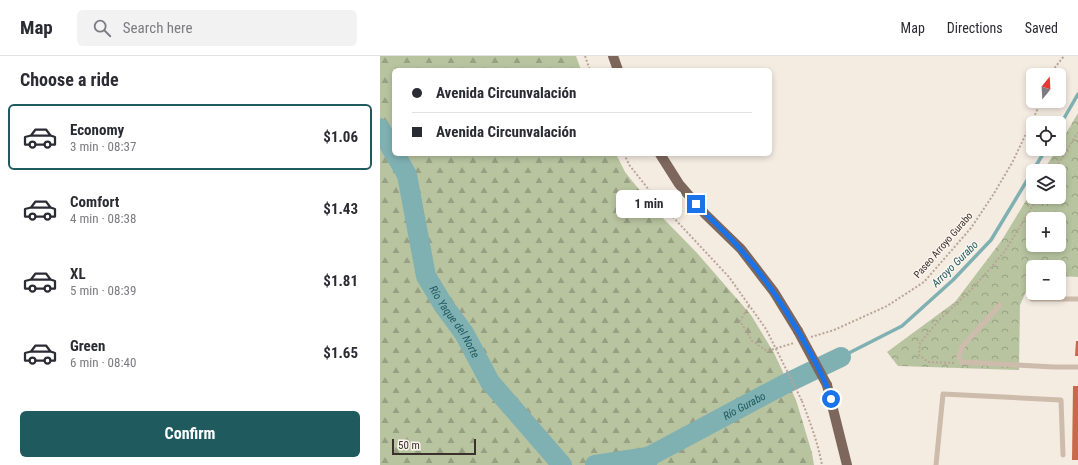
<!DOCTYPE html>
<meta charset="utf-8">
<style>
body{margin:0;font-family:"Roboto Condensed",sans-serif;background:#f2f2f3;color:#2b2b33;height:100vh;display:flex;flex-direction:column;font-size:15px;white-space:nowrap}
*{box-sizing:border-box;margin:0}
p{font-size:13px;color:#7c7c81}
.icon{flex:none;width:22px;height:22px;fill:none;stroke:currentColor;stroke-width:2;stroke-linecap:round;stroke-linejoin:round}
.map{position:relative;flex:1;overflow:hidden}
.panel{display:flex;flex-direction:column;background:#fff;width:380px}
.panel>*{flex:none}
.hud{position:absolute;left:12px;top:12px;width:380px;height:88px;border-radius:6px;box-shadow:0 2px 6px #0003;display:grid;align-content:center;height:88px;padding:0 20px;background:#fff}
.needle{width:26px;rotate:18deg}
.tools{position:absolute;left:646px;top:12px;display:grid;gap:8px}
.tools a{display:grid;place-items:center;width:40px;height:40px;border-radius:6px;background:#fff;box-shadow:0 2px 6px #0003;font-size:20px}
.scale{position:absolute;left:12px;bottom:10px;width:84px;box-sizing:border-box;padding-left:4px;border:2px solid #3b302b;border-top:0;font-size:11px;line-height:14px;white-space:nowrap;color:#3b302b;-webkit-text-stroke:3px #fbf5ee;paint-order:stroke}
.end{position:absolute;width:18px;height:18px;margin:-9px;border:5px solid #1a73e8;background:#fff;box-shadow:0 0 0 2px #fff}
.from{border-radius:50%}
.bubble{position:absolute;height:28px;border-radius:6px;background:#fff;box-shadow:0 2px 6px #0003;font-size:13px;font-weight:700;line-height:28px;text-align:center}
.hud b{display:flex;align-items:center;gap:14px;height:38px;font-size:15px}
.hud b+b{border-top:1px solid #e1e1e2}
.hud i{width:10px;height:10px;background:#2b2b33}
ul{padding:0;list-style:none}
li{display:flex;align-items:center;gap:12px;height:66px;margin:0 8px 6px;padding:0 12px;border:2px solid transparent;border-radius:6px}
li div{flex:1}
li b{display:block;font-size:15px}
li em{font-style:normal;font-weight:700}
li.selected{border-color:#1f5a5e}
li>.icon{width:36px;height:36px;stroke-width:1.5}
h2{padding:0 20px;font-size:18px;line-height:48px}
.primary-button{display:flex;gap:8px;margin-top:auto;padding:8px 20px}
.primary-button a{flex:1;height:46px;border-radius:6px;background:#1f5a5e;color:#fff;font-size:16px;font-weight:700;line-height:46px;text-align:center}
header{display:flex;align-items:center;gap:24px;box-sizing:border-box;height:56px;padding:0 20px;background:#fff;border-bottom:1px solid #e1e1e2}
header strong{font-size:19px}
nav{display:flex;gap:22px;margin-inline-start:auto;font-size:14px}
.search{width:280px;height:36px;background:#f2f2f3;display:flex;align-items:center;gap:10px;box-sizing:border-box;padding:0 14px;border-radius:6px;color:#7c7c81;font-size:15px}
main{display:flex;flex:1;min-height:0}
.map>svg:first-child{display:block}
.forest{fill:url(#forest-firs)}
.park{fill:url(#park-crowns);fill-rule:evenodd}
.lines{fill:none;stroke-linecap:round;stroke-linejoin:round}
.stream{stroke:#7fb0b2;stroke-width:3.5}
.river{stroke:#7fb0b2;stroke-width:20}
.building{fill:#c8694b}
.path{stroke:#b9a596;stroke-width:2;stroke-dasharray:2 2;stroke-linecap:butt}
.service{stroke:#cdbbac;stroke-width:5}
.primary{stroke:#7d675c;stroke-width:10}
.path-bridge{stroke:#b9a596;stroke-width:2;stroke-dasharray:2 2;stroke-linecap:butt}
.primary-bridge{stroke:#7d675c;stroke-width:10}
.route{stroke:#1a73e8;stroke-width:5}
.labels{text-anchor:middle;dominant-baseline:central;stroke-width:3;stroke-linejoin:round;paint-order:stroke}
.street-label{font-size:10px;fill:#3b302b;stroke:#fbf5ee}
.water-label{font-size:11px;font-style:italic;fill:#1f5a5e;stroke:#fbf5ee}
</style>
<header>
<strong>Map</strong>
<div class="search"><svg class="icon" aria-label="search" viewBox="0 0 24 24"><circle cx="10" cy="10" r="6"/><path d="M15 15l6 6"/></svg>Search here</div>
<nav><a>Map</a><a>Directions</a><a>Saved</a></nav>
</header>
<main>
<section class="panel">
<h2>Choose a ride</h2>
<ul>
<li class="selected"><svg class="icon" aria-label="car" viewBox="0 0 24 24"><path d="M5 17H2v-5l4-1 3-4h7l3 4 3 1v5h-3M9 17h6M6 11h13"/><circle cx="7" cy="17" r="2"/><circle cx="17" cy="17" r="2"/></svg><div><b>Economy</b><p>3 min · 08:37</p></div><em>$1.06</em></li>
<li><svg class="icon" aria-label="car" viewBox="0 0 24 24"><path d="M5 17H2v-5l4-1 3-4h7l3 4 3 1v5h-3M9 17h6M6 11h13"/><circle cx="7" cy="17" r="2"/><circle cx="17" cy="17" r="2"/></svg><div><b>Comfort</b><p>4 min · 08:38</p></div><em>$1.43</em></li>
<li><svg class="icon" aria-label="car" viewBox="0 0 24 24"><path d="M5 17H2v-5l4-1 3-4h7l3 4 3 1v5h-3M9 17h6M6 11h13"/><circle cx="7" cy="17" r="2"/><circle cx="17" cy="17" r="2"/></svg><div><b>XL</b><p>5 min · 08:39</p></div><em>$1.81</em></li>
<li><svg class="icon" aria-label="car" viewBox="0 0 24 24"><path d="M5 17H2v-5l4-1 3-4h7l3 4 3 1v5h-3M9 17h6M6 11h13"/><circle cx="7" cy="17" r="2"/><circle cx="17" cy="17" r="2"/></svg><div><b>Green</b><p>6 min · 08:40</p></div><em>$1.65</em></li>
</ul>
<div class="primary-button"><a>Confirm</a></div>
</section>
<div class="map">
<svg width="698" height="409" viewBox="0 0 698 409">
<defs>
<pattern id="forest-firs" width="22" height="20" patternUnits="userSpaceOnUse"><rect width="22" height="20" fill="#b8c4a0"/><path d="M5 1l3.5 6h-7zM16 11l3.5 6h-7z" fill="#97a083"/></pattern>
<pattern id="park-crowns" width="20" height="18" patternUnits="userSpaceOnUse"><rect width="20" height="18" fill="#b8c4a0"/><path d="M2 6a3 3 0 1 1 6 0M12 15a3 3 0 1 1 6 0" fill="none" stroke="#97a083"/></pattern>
</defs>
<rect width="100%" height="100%" fill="#f4ebe1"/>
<path class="forest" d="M0,0h196l5,14h-187v84h222l9,18 32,40 40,41 54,62 23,38 22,47 16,53 2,12h-434z"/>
<path class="park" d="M698,57v164l-19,-1v-9h-26v9l-13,29 -1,65 -121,-4 -11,-14 68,-50 47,-62 31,-51v8h26v-26h-16l14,-22h2v-4zM653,163h26v26h-26z"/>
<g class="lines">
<path class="stream" d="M679,71l19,-33
M461,301l61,-31 51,-46 38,-40 55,-91"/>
<g class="river">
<path d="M0,72l14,25"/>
<path id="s1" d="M15,98l12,21 19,101 18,30 20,27 26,49 72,83"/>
<path id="s2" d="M268,401l137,-73 56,-27"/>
<path d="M215,409l53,-8 -1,8"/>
</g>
</g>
<path class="building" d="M696,285h2v15h-3z
M693,330h5v74h-6z"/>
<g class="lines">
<path class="path" d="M205,0l5,14
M671,19l2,-5 11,-14
M244,98l6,12 27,34 72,77 37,52 8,16
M674,115l24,-39
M369,250l-9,15 12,20 15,10 27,-8
M431,281l23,-7 53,-24 37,-24 47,-54 22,-33 19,-32 22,-46 7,-16
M574,307l-26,-1 -9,-7 1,-12 20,-24 33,-31 32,-37 33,-54
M422,345c8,21 16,42 20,64"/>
<path class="service" d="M652,243h46
M620,249l-38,42 -3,10 2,5 93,5h24
M556,409l7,-71 118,6 2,55"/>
<path class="primary" d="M233,0l5,14
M280,98l19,30 26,30 36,35 33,43 24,39
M447,329l20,80"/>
<path class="path-bridge" d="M394,289l28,56"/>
<path class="primary-bridge" d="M418,275l29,54"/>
</g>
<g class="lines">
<path class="route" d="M316,148c15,16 32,30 45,46 28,32 50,67 70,104 8,15 16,29 20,45"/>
</g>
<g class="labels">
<g class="street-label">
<text transform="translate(563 189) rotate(-49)">Paseo Arroyo Gurabo</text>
</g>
<g class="water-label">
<text transform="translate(575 208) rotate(-45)">Arroyo Gurabo</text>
<text stroke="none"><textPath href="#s1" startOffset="181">Río Yaque del Norte</textPath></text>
<text stroke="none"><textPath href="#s2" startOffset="109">Río Gurabo</textPath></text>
</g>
</g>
</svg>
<div class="tools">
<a><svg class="needle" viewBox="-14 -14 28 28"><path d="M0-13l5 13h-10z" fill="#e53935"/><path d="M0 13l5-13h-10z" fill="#7c7c81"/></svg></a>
<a><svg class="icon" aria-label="locate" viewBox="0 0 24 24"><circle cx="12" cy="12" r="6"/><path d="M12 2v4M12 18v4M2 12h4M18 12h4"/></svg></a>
<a><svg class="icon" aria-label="layers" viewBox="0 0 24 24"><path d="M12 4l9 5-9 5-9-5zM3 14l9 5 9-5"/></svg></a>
<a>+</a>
<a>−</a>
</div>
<div class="scale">50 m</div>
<i class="end from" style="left:451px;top:343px"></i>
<i class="end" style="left:316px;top:148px"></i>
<div class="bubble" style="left:236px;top:134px;width:66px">1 min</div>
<div class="hud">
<b><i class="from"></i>Avenida Circunvalación</b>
<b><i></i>Avenida Circunvalación</b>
</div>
</div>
</main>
